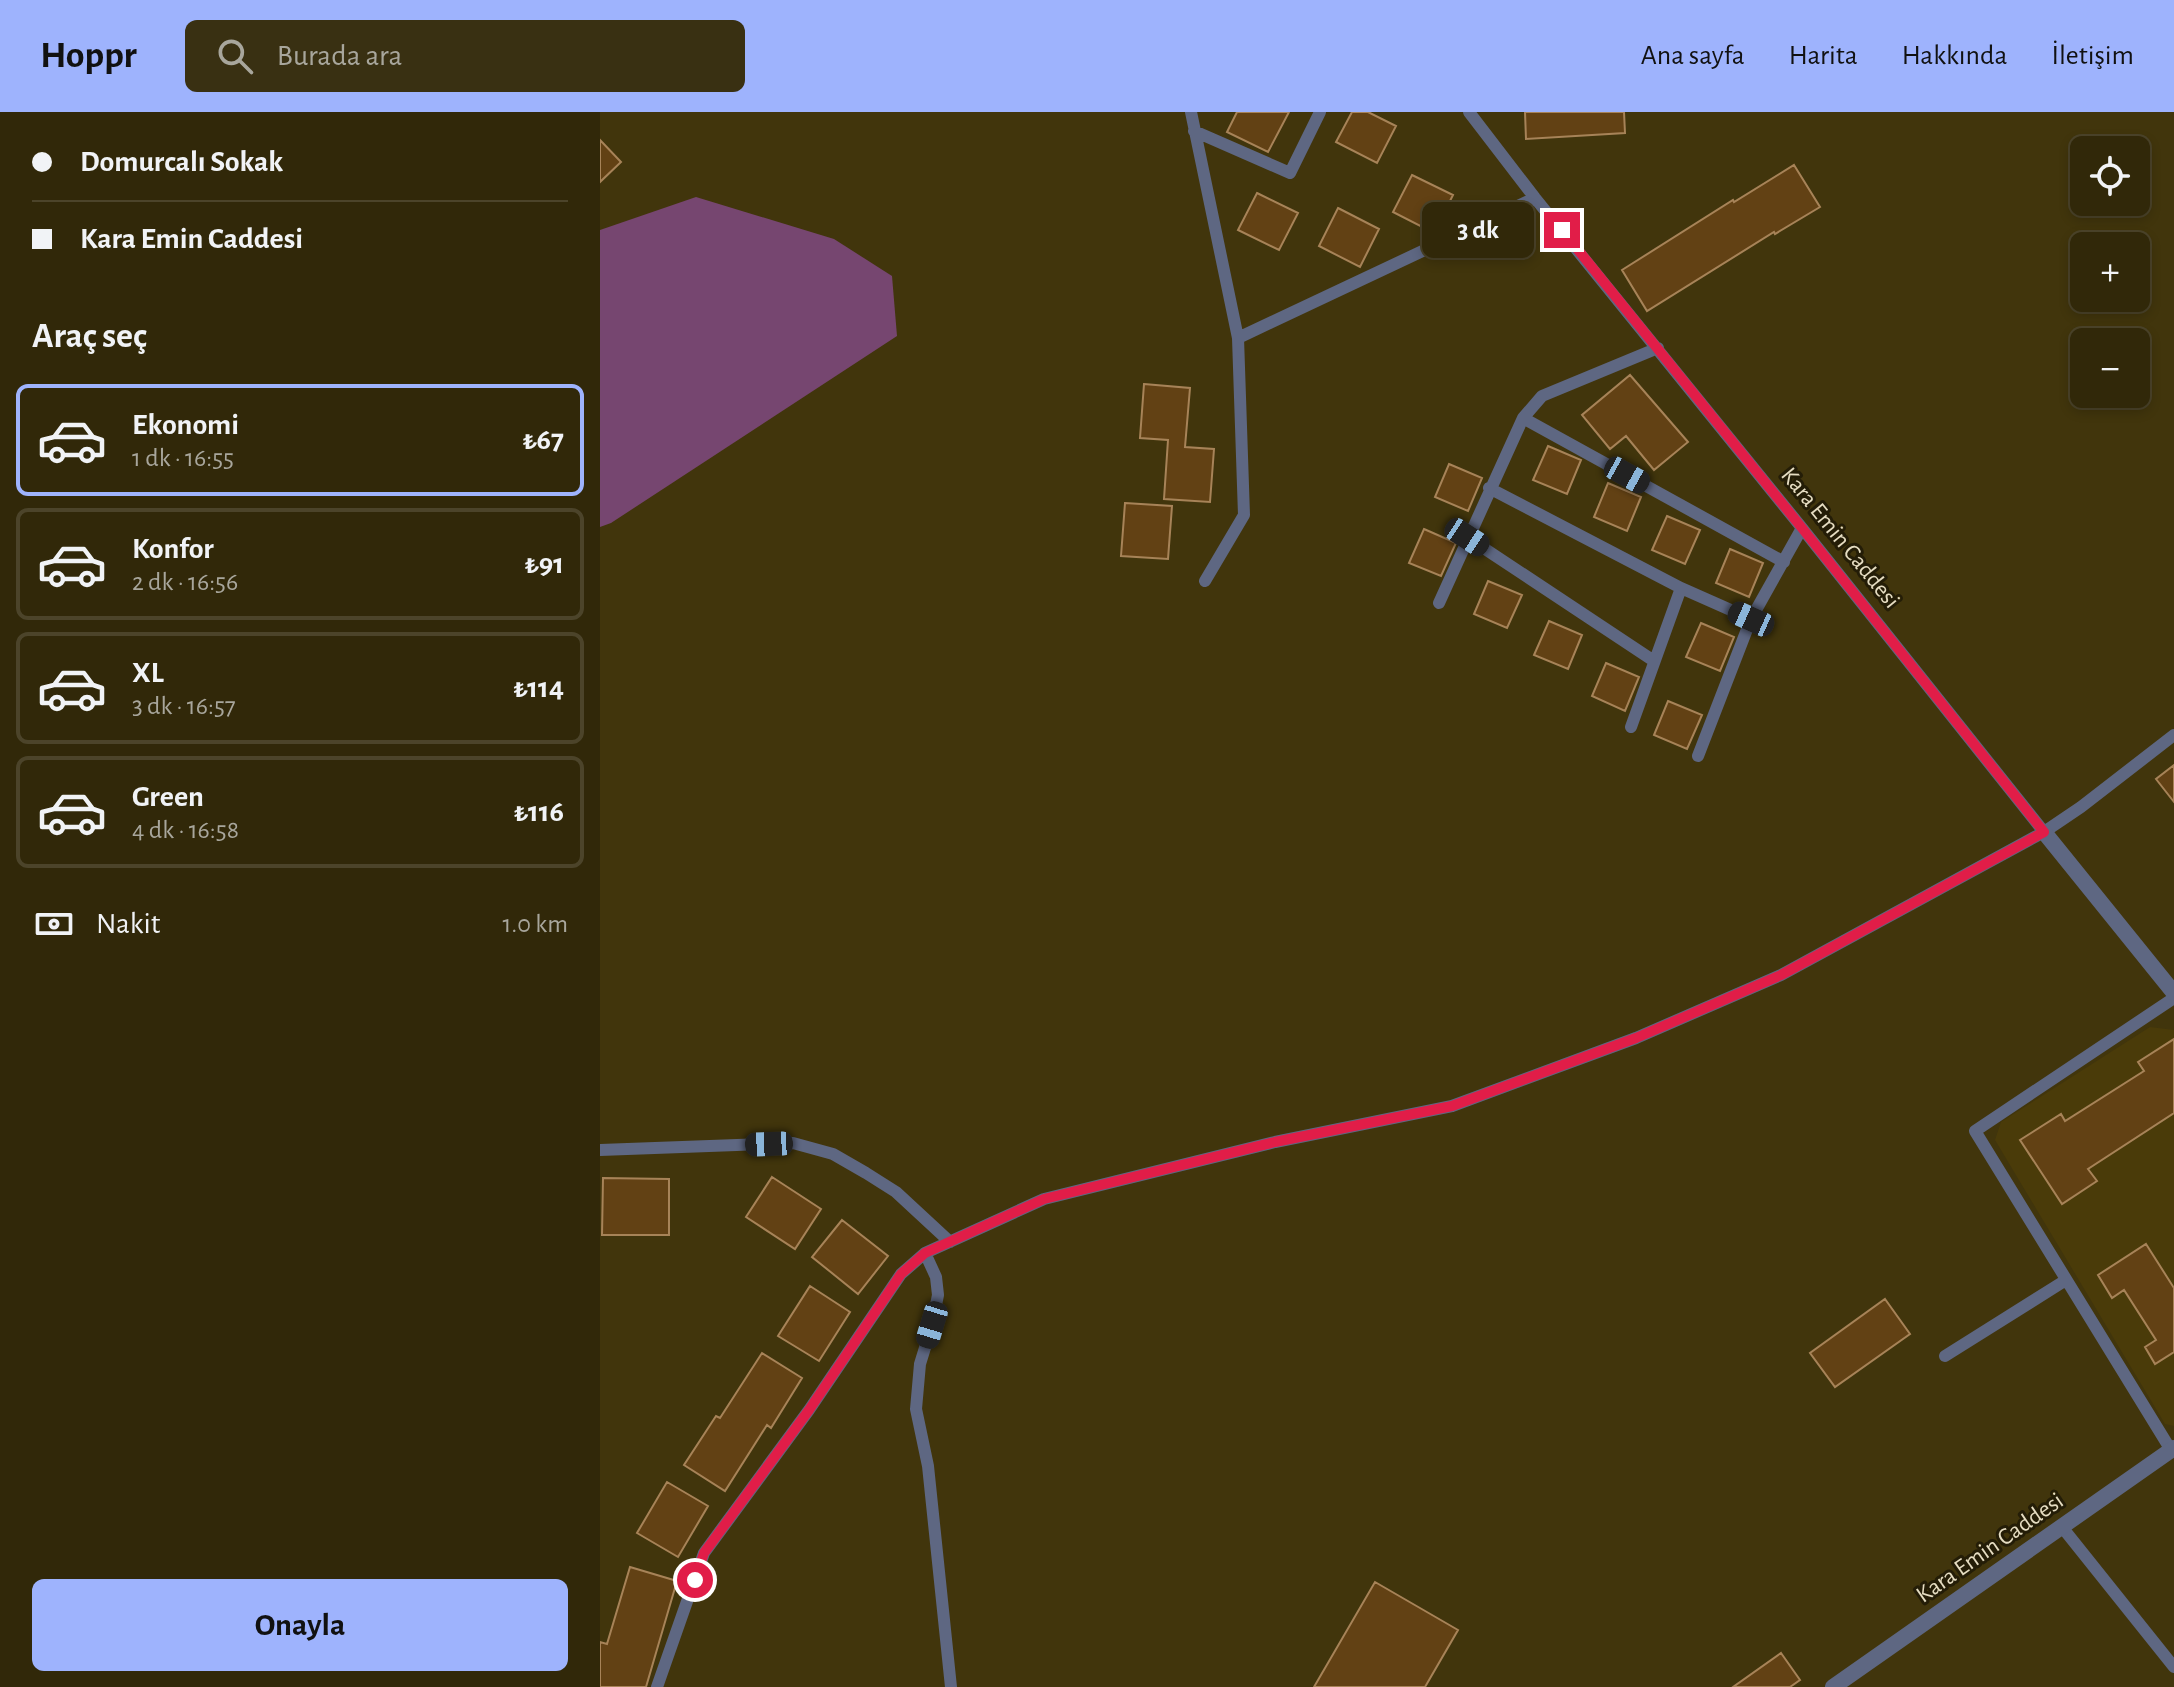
<!DOCTYPE html>
<html lang="tr">
<meta charset="utf-8">
<style>
body{margin:0;font-family:"Alegreya Sans",sans-serif;background:#393012;color:#f1f3f6;height:100vh;display:flex;flex-direction:column;font-size:30px;white-space:nowrap}
*{box-sizing:border-box;margin:0}
p{font-size:26px;color:#a8a69c}
.icon{flex:none;width:44px;height:44px;fill:none;stroke:currentColor;stroke-width:2;stroke-linecap:round;stroke-linejoin:round}
.map{position:relative;flex:1;overflow:hidden}
.side{display:flex;flex-direction:column;background:#312809;width:600px}
.side>*{flex:none}
.banner{display:grid;align-content:center;height:176px;padding:0 32px;background:#312809}
.tools{position:absolute;left:1470px;top:24px;display:grid;gap:16px}
.tools a{display:grid;place-items:center;width:80px;height:80px;border-radius:12px;background:#312809;box-shadow:0 4px 12px #0003,0 0 0 2px #4c442a;font-size:40px}
.end{position:absolute;width:36px;height:36px;margin:-18px;border:10px solid #e11d48;background:#fff;box-shadow:0 0 0 4px #fff}
.from{border-radius:50%}
.bubble{position:absolute;height:56px;border-radius:12px;background:#312809;box-shadow:0 4px 12px #0003,0 0 0 2px #4c442a;font-size:26px;font-weight:700;line-height:56px;text-align:center}
.car{position:absolute;width:24px;height:48px;margin:-24px -12px;border-radius:10px;box-shadow:0 0 6px 2px #0007;background:linear-gradient(#222 24%,#8ab4d8 0 40%,#222 0 76%,#8ab4d8 0 86%,#222 0)}
.banner b{display:flex;align-items:center;gap:28px;height:76px;font-size:30px}
.banner b+b{border-top:2px solid #4c442a}
.banner i{width:20px;height:20px;background:#f1f3f6}
ul{padding:0;list-style:none}
li{display:flex;align-items:center;gap:24px;height:112px;margin:0 16px 12px;padding:0 16px;border:4px solid #4c442a;border-radius:12px}
li div{flex:1}
li b{display:block;font-size:30px}
li em{font-style:normal;font-weight:700}
li.on{border-color:#9eb3fd}
li>.icon{width:72px;height:72px;stroke-width:1.5}
h2{padding:0 32px;font-size:36px;line-height:96px}
.pay{display:flex;align-items:center;gap:20px;height:88px;padding:0 32px;font-size:30px}
.pay p{margin-inline-start:auto}
.action{display:flex;gap:16px;margin-top:auto;padding:16px 32px}
.action a{flex:1;height:92px;border-radius:12px;background:#9eb3fd;color:#111;font-size:32px;font-weight:700;line-height:92px;text-align:center}
header{display:flex;align-items:center;gap:48px;box-sizing:border-box;height:112px;padding:0 40px;background:#9eb3fd;color:#111}
header strong{font-size:38px}
nav{display:flex;gap:44px;margin-inline-start:auto;font-size:28px}
.search{width:560px;height:72px;background:#393012;display:flex;align-items:center;gap:20px;box-sizing:border-box;padding:0 28px;border-radius:12px;color:#a8a69c;font-size:30px}
main{display:flex;flex:1;min-height:0}
.map>svg:first-child{display:block}
.built{fill:#4a3b09}
.green{fill:#764670}
.building{fill:#624114;stroke:#a78358;stroke-width:2}
.lines{fill:none;stroke-linecap:round;stroke-linejoin:round}
.minor{stroke:#5e6782;stroke-width:12}
.tertiary{stroke:#5e6782;stroke-width:16}
.route{stroke:#e11d48;stroke-width:10}
.labels{text-anchor:middle;dominant-baseline:central;stroke-width:6;stroke-linejoin:round;paint-order:stroke}
.street-label{font-size:24px;fill:#e6ddc2;stroke:#241d07}
</style>
<header>
<strong>Hoppr</strong>
<div class="search"><svg class="icon" aria-label="search" viewBox="0 0 24 24"><circle cx="10" cy="10" r="6"/><path d="M15 15l6 6"/></svg>Burada ara</div>
<nav><a>Ana sayfa</a><a>Harita</a><a>Hakkında</a><a>İletişim</a></nav>
</header>
<main>
<section class="side">
<div class="banner">
<b><i class="from"></i>Domurcalı Sokak</b>
<b><i></i>Kara Emin Caddesi</b>
</div>
<h2>Araç seç</h2>
<ul>
<li class="on"><svg class="icon" aria-label="car" viewBox="0 0 24 24"><path d="M5 17H2v-5l4-1 3-4h7l3 4 3 1v5h-3M9 17h6M6 11h13"/><circle cx="7" cy="17" r="2"/><circle cx="17" cy="17" r="2"/></svg><div><b>Ekonomi</b><p>1 dk · 16:55</p></div><em>₺67</em></li>
<li><svg class="icon" aria-label="car" viewBox="0 0 24 24"><path d="M5 17H2v-5l4-1 3-4h7l3 4 3 1v5h-3M9 17h6M6 11h13"/><circle cx="7" cy="17" r="2"/><circle cx="17" cy="17" r="2"/></svg><div><b>Konfor</b><p>2 dk · 16:56</p></div><em>₺91</em></li>
<li><svg class="icon" aria-label="car" viewBox="0 0 24 24"><path d="M5 17H2v-5l4-1 3-4h7l3 4 3 1v5h-3M9 17h6M6 11h13"/><circle cx="7" cy="17" r="2"/><circle cx="17" cy="17" r="2"/></svg><div><b>XL</b><p>3 dk · 16:57</p></div><em>₺114</em></li>
<li><svg class="icon" aria-label="car" viewBox="0 0 24 24"><path d="M5 17H2v-5l4-1 3-4h7l3 4 3 1v5h-3M9 17h6M6 11h13"/><circle cx="7" cy="17" r="2"/><circle cx="17" cy="17" r="2"/></svg><div><b>Green</b><p>4 dk · 16:58</p></div><em>₺116</em></li>
</ul>
<div class="pay"><svg class="icon" aria-label="cash" viewBox="0 0 24 24"><path d="M3 7h18v10H3z"/><circle cx="12" cy="12" r="2"/></svg>Nakit<p>1.0 km</p></div>
<div class="action"><a>Onayla</a></div>
</section>
<div class="map">
<svg width="1574" height="1575" viewBox="0 0 1574 1575">
<rect width="100%" height="100%" fill="#41350c"/>
<path class="built" d="M1550,915l24,3v396l-9,-2 -170,-284 6,-18z"/>
<path class="green" d="M96,85l138,42 58,37 5,60 -286,187 -11,4v-297z"/>
<path class="building" d="M637,0h52l-21,40 -41,-20z
M752,0h16l28,14 -19,37 -41,-21z
M925,0h99l1,21 -99,6z
M0,28l21,22 -21,20z
M1194,53l26,42 -45,27 -1,-2 -127,79 -25,-41 111,-70 1,2z
M812,63l41,20 -19,38 -41,-21z
M657,81l41,20 -19,37 -41,-20z
M738,96l41,21 -19,38 -41,-21z
M1030,263l58,67 -34,28 -28,-34 -16,13 -28,-34z
M544,272l46,4 -5,59 29,2 -4,53 -46,-3 4,-59 -28,-2z
M948,334l33,14 -14,34 -34,-14z
M849,352l33,14 -14,33 -33,-14z
M1008,371l33,14 -14,34 -33,-14z
M525,391l47,3 -4,53 -47,-3z
M1067,404l33,14 -15,34 -33,-14z
M824,417l32,14 -15,33 -32,-13z
M1130,437l33,14 -14,34 -33,-14z
M888,469l34,14 -15,33 -33,-14z
M949,509l33,14 -14,34 -34,-14z
M1101,511l33,14 -14,34 -34,-14z
M1006,551l33,14 -14,34 -33,-15z
M1068,589l34,14 -15,34 -33,-14z
M1574,653v37l-18,-23z
M1574,927v74l-86,56 9,12 -35,23 -42,-64 41,-26 4,7 79,-50 -6,-9z
M172,1065l49,32 -26,40 -49,-32z
M3,1066l66,1v56h-67z
M242,1108l46,36 -30,38 -46,-37z
M1546,1132l28,44v64l-19,12 -10,-17 11,-7 -32,-50 -12,8 -14,-23z
M210,1174l40,26 -31,49 -41,-25z
M1285,1187l25,35 -75,53 -25,-34z
M162,1241l40,25 -31,50 -4,-3 -42,66 -41,-26 32,-49 4,2z
M67,1370l41,24 -30,51 -41,-24z
M30,1455l47,14 -31,106h-46v-45l7,2z
M775,1470l83,48 -33,57h-111z
M1181,1541l19,27 -10,7h-57z"/>
<g class="lines">
<path class="minor" d="M591,0l47,226 6,177 -39,66
M869,0l66,86 267,330 242,304
M594,19l96,42 30,-61
M638,226l297,-140
M923,306l261,144
M889,376l192,100 70,31
M867,425l187,124
M839,491l84,-185 19,-22 116,-48
M1031,615l50,-139
M1098,644l53,-137 51,-91
M0,1038l193,-7 40,11 33,19 30,19 54,50
M325,1141l11,24 2,18 -6,30 -12,39 -4,45 12,57 23,221
M1345,1244l121,-76
M1571,1338l-196,-319 199,-133
M1462,1415l112,140
M57,1575l47,-134 105,-143 92,-136 24,-21 119,-54 231,-57 177,-36 184,-68 145,-63 263,-143 37,-25 93,-72"/>
<path class="tertiary" d="M1444,720l130,161
M1233,1575l341,-239"/>
</g>
<g class="lines">
<path class="route" d="M95,1468l9,-27 105,-143 92,-136 24,-21 119,-54 231,-57 177,-36 184,-68 145,-63 263,-143 -242,-304 -240,-298"/>
</g>
<g class="labels">
<g class="street-label">
<text transform="translate(1240 426) rotate(51)">Kara Emin Caddesi</text>
<text transform="translate(1390 1436) rotate(-35)">Kara Emin Caddesi</text>
</g>
</g>
</svg>
<div class="tools">
<a><svg class="icon" aria-label="locate" viewBox="0 0 24 24"><circle cx="12" cy="12" r="6"/><path d="M12 2v4M12 18v4M2 12h4M18 12h4"/></svg></a>
<a>+</a>
<a>−</a>
</div>
<i class="end from" style="left:95px;top:1468px"></i>
<i class="end" style="left:962px;top:118px"></i>
<div class="bubble" style="left:822px;top:90px;width:112px">3 dk</div>
<i class="car" style="left:1027px;top:363px;rotate:119deg"></i>
<i class="car" style="left:867px;top:425px;rotate:123deg"></i>
<i class="car" style="left:1151px;top:507px;rotate:294deg"></i>
<i class="car" style="left:169px;top:1032px;rotate:268deg"></i>
<i class="car" style="left:332px;top:1213px;rotate:197deg"></i>
</div>
</main>
